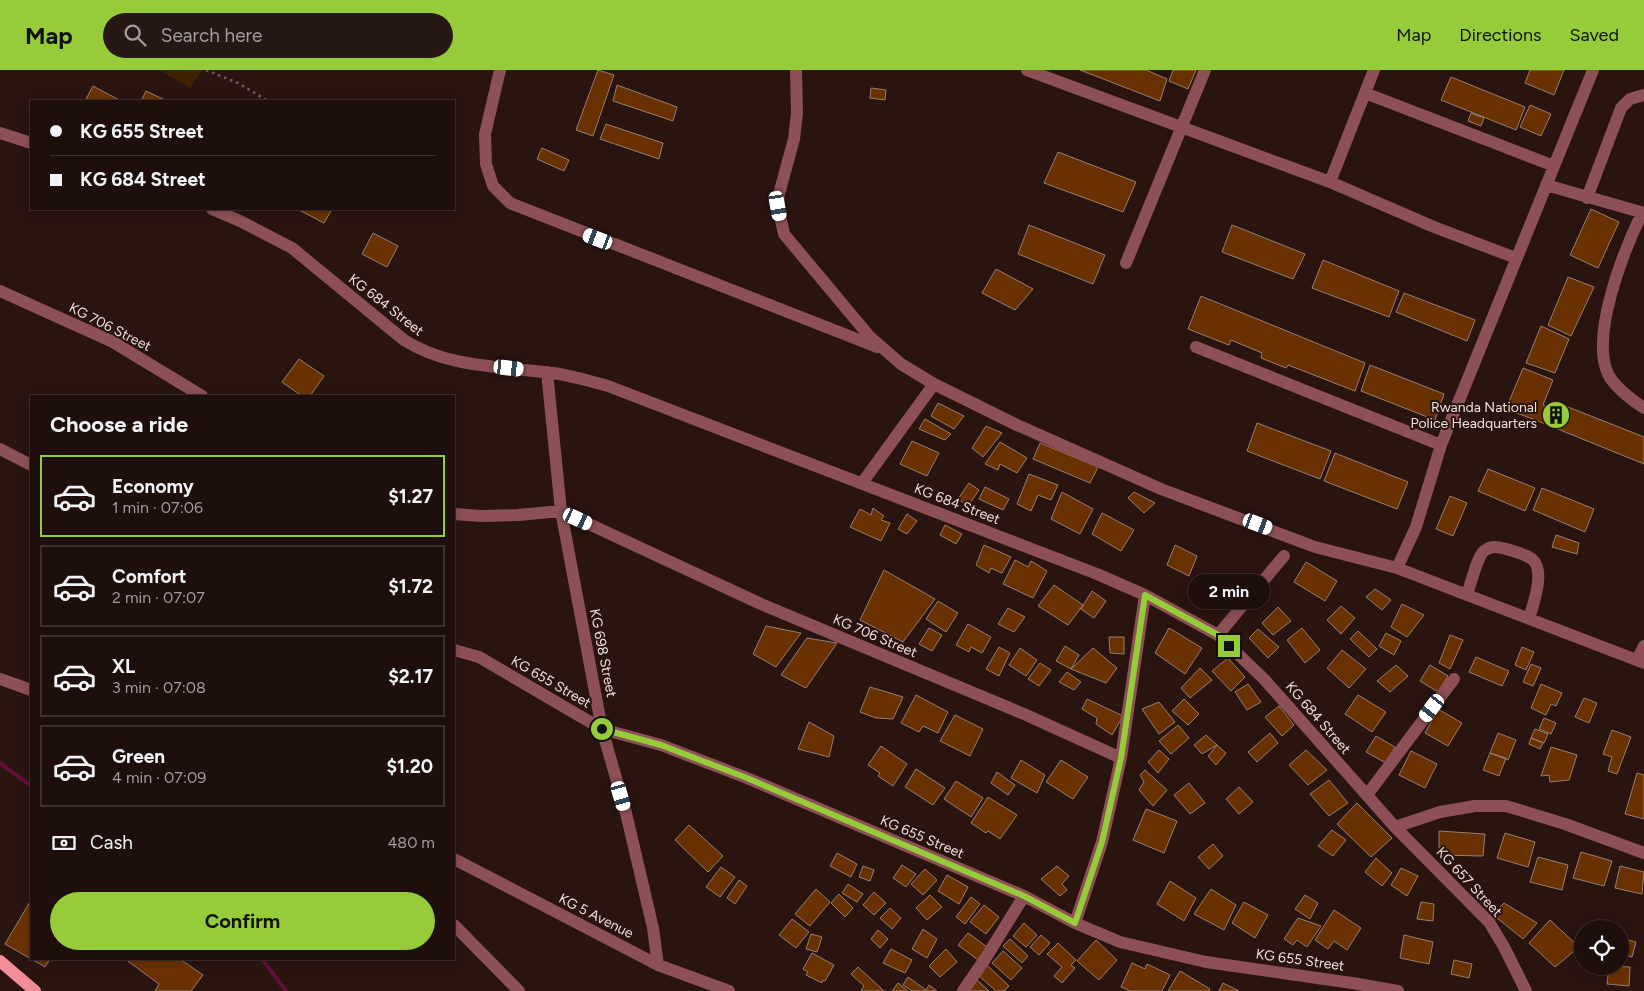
<!DOCTYPE html>
<meta charset="utf-8">
<style>
body{margin:0;font-family:Figtree,sans-serif;background:#271815;color:#f1f3f6;height:100vh;display:flex;flex-direction:column;font-size:19px;white-space:nowrap}
*{box-sizing:border-box;margin:0}
p{font-size:16px;color:#a19c9d}
.icon{flex:none;width:28px;height:28px;fill:none;stroke:currentColor;stroke-width:2;stroke-linecap:round;stroke-linejoin:round}
.map{position:relative;flex:1;overflow:hidden}
.drawer{position:absolute;left:30px;top:325px;width:425px;height:565px;display:flex;flex-direction:column;background:#1f0f0c;border-radius:0px;box-shadow:0 2px 8px #0003,0 0 0 1px #3c2f2d}
.drawer>*{flex:none}
.guide{position:absolute;left:30px;top:30px;width:425px;height:110px;border-radius:0px;box-shadow:0 2px 8px #0003,0 0 0 1px #3c2f2d;display:grid;align-content:center;height:110px;padding:0 20px;background:#1f0f0c}
.fabs{position:absolute;left:1574px;top:850px;display:grid;gap:10px}
.fabs a{display:grid;place-items:center;width:55px;height:55px;border-radius:50%;background:#1f0f0c;box-shadow:0 2px 8px #0003,0 0 0 1px #3c2f2d;font-size:25px}
.end{position:absolute;width:22px;height:22px;margin:-11px;border:6px solid #96cc39;background:#111;box-shadow:0 0 0 2px #111}
.from{border-radius:50%}
.bubble{position:absolute;height:35px;border-radius:18px;background:#1f0f0c;box-shadow:0 2px 8px #0003,0 0 0 1px #3c2f2d;font-size:16px;font-weight:700;line-height:35px;text-align:center}
.car{position:absolute;width:15px;height:30px;margin:-15px -8px;border-radius:6px;box-shadow:0 0 4px 1px #0007;background:linear-gradient(#fff 24%,#345 0 40%,#fff 0 76%,#345 0 86%,#fff 0)}
.guide b{display:flex;align-items:center;gap:18px;height:48px;font-size:19px}
.guide b+b{border-top:1px solid #3c2f2d}
.guide i{width:12px;height:12px;background:#f1f3f6}
ul{padding:0;list-style:none}
li{display:flex;align-items:center;gap:15px;height:82px;margin:0 10px 8px;padding:0 10px;border:2px solid #3c2f2d;border-radius:0px}
li div{flex:1}
li b{display:block;font-size:19px}
li em{font-style:normal;font-weight:700}
li.selected{border-color:#96cc39}
li>.icon{width:45px;height:45px;stroke-width:1.5}
h2{padding:0 20px;font-size:22px;line-height:60px}
.pay{display:flex;align-items:center;gap:12px;height:55px;padding:0 20px;font-size:19px}
.pay p{margin-inline-start:auto}
.button{display:flex;gap:10px;margin-top:auto;padding:10px 20px}
.button a{flex:1;height:58px;border-radius:30px;background:#96cc39;color:#111;font-size:20px;font-weight:700;line-height:58px;text-align:center}
header{display:flex;align-items:center;gap:30px;box-sizing:border-box;height:70px;padding:0 25px;background:#96cc39;color:#111}
header strong{font-size:24px}
nav{display:flex;gap:28px;margin-inline-start:auto;font-size:18px}
.search{width:350px;height:45px;background:#271815;display:flex;align-items:center;gap:12px;box-sizing:border-box;padding:0 18px;border-radius:28px;color:#a19c9d;font-size:19px}
.map>svg:first-child{display:block}
.green{fill:#3c2200}
.lines{fill:none;stroke-linecap:round;stroke-linejoin:round}
.stream{stroke:#62103a;stroke-width:4}
.building{fill:#693102;stroke:#967e70}
.path{stroke:#705d59;stroke-width:2.5;stroke-dasharray:2.5 4;stroke-linecap:butt}
.minor{stroke:#8c5056;stroke-width:12}
.major{stroke:#f28d97;stroke-width:12}
.route{stroke:#96cc39;stroke-width:6}
.labels{text-anchor:middle;dominant-baseline:central;stroke-width:4;stroke-linejoin:round;paint-order:stroke}
.street-label{font-size:14px;fill:#eedfdb;stroke:#291410}
.poi-label{font-size:14px;fill:#eedfdb;stroke:#291410;text-anchor:end}
</style>
<header>
<strong>Map</strong>
<div class="search"><svg class="icon" aria-label="search" viewBox="0 0 24 24"><circle cx="10" cy="10" r="6"/><path d="M15 15l6 6"/></svg>Search here</div>
<nav><a>Map</a><a>Directions</a><a>Saved</a></nav>
</header>
<div class="map">
<svg width="1644" height="921" viewBox="0 0 1644 921">
<rect width="100%" height="100%" fill="#291410"/>
<path class="green" d="M159,0h43l-12,18z"/>
<g class="lines">
<path class="stream" d="M0,693l31,23
M262,889l24,32"/>
</g>
<path class="building" d="M598,0l16,5 -21,61 -17,-6z
M1080,0h66l21,9 -7,22z
M1173,0h23l-8,19 -19,-8z
M1530,0h34l-10,25 -29,-12z
M1451,7l74,30 -9,23 -75,-30z
M617,15l60,22 -4,14 -60,-20z
M93,16l28,15h-36z
M871,18l15,2 -1,10 -15,-2z
M146,21l21,10h-26z
M1530,35l21,9 -10,22 -21,-9z
M1471,43l13,5 -3,8 -13,-5z
M606,54l57,19 -4,16 -59,-20z
M542,78l27,12 -5,11 -27,-12z
M1058,82l78,30 -13,30 -79,-29z
M299,139h33l-8,14 -25,-13z
M1591,139l28,13 -21,46 -28,-13z
M1029,155l76,30 -12,29 -75,-30z
M1232,155l73,29 -12,25 -71,-27z
M373,163l25,13 -11,21 -25,-13z
M1323,190l76,31 -10,26 -77,-29z
M996,199l37,20 -18,21 -33,-17z
M1568,207l26,10 -23,49 -23,-11z
M1404,223l71,27 -8,21 -71,-29z
M1201,226l164,67 -10,28 -67,-26 -2,3 -25,-10 1,-5 -31,-13 -2,5 -41,-16z
M1541,256l28,13 -14,34 -29,-10z
M299,289l25,17 -14,20h-8l-20,-14z
M1370,295l74,29 -9,26 -74,-29z
M1523,298l30,12 -10,25 8,3 2,-7 91,36v27l-106,-43 -32,-12z
M938,333l26,13 -10,13 -23,-13z
M925,349l26,15 -6,6 -26,-11z
M1257,353l74,28 -11,28 -73,-28z
M986,356l16,7 -19,24 -11,-9z
M912,371l27,12 -12,23 -27,-12z
M1000,372l27,16 -10,15 -17,-9 -2,6 -13,-6z
M1040,373l58,24 -8,16 -57,-24z
M1335,383l73,29 -11,27 -73,-28z
M1488,399l47,19 -10,23 -47,-20z
M1029,404l29,11 -7,15 -13,-5 -7,16 -14,-7z
M969,413l10,7 -11,16 -10,-7z
M985,417l24,12 -6,11 -24,-11z
M1542,418l52,21 -9,23 -52,-22z
M1062,422l31,17 -13,25 -29,-15z
M1134,422l21,11 -11,10 -16,-15z
M1450,426l17,7 -14,33 -17,-7z
M873,438l11,8 -3,4 9,3 -9,18 -31,-14 10,-18 11,6z
M1102,443l32,17 -13,21 -29,-17z
M907,444l10,7 -10,13 -9,-5z
M945,455l17,9 -6,10 -16,-9z
M1556,465l23,8 -2,11 -25,-7z
M984,475l27,12 -9,16 -11,-5 -2,5 -13,-8z
M1175,475l22,11 -8,20 -22,-11z
M1015,490l13,7 3,-6 16,10 -14,27 -30,-14z
M1306,492l31,19 -12,20 -31,-19z
M884,500l51,29 -32,43 -43,-22z
M1054,515l29,20 -15,20 -30,-19z
M1375,519l16,11 -9,10 -16,-13z
M1092,521l14,10 -12,17 -13,-9z
M938,531l20,12 -12,19 -20,-13z
M1402,534l22,11 -17,22 -16,-10z
M1341,536l14,12 -14,16 -14,-14z
M1278,537l13,14 -18,14 -11,-12z
M1008,538l17,9 -11,15 -16,-8z
M968,554l23,13 -9,16 -11,-6 -2,5 -13,-7z
M766,556l35,7 -25,34 -23,-13z
M929,558l13,7 -10,16 -13,-7z
M1169,558l33,20 -17,26 -30,-21z
M1302,558l18,22 -15,13 -18,-23z
M1258,559l21,18 -11,11 -19,-20z
M1358,561l19,18 -8,8 -19,-18z
M1386,563l15,8 -7,14 -15,-9z
M1450,565l13,5 -13,29 -11,-6z
M1109,567h15v17l-14,-1z
M807,568l30,5 -31,45 -25,-13z
M1065,576l14,9 -8,14 -15,-8z
M999,577l11,6 -11,23 -13,-7z
M1522,577l12,5 -8,18 -11,-5z
M1020,578l17,12 -11,16 -17,-11z
M1093,578l24,20 -11,15 -35,-14z
M1342,580l24,19 -17,19 -22,-20z
M1476,587l33,14 -7,15 -33,-14z
M1228,588l17,19 -14,14 -19,-20z
M1040,593l11,7 -12,16 -11,-7z
M1531,594l10,4 -8,18 -10,-4z
M1396,595l12,11 -18,16 -13,-11z
M1430,595l18,11 -10,16 -18,-11z
M1200,598l12,12 -22,18 -9,-10z
M1067,602l14,10 -7,8 -15,-8z
M1248,614l13,18 -14,8 -12,-18z
M1541,614l21,9 -6,13 -5,-2 -5,11 -15,-7z
M870,617l33,10 -10,22 -17,-1 -16,-6z
M916,625l32,17 -10,21 -15,-7 -4,6 -18,-9z
M1358,625l28,17 -14,20 -27,-18z
M1584,628l13,5 -8,20 -14,-6z
M1087,629l36,17 -11,19 -16,-11 1,-6 -15,-9z
M1184,629l15,15 -11,11 -16,-14z
M1159,632l16,20 -16,12 -17,-25z
M1279,636l15,19 -12,11 -17,-19z
M1438,639l24,14 -14,23 -23,-13z
M955,645l28,14 -13,27 -30,-15z
M1544,648l12,5 -5,11 -12,-5z
M809,652l25,14 -5,21 -31,-8z
M1178,655l11,13 -18,16 -12,-13z
M1535,659l13,5 -4,9 -13,-5z
M1612,660l19,7 -14,37 -9,-3 4,-14 -9,-3z
M1270,663l8,10 -21,19 -9,-10z
M1498,663l18,7 -8,20 -18,-7z
M1206,665l11,10 -15,9 -8,-9z
M1376,666l19,11 -9,16 -20,-11z
M1531,668l12,5 -3,6 -11,-5z
M1217,675l9,8 -10,12 -8,-9z
M881,676l26,18 -14,22 -15,-10 2,-3 -12,-8z
M1551,677l26,8 -8,25 -19,2 -1,-7 -8,1z
M1159,680l10,9 -11,14 -10,-11z
M1306,680l21,20 -19,15 -19,-20z
M1411,681l26,13 -12,24 -26,-13z
M1490,683l16,5 -7,18 -16,-6z
M1021,690l24,15 -8,18 -26,-15z
M1061,690l27,17 -15,22 -27,-17z
M916,699l29,19 -12,17 -28,-18z
M1145,700l22,20 -14,16 -14,-16 5,-8 -4,-7z
M997,702l18,13 -7,10 -17,-12z
M1637,703l7,2v44l-19,-5z
M1329,710l19,23 -19,13 -19,-22z
M956,711l27,17 -12,19 -27,-18z
M1189,713l16,20 -15,11 -16,-19z
M1239,717l14,15 -14,12 -13,-15z
M988,727l29,18 -17,24 -12,-8 -2,2 -15,-10z
M1357,733l35,35 -21,19 -34,-33z
M1146,739l31,12 -13,32 -31,-13z
M689,755l34,31 -15,16 -33,-32z
M1332,760l14,10 -13,16 -15,-10z
M1439,761l46,3 -2,22 -44,-1z
M1505,763l30,9 -7,25 -31,-9z
M1213,774l10,12 -14,13 -11,-12z
M1581,782l31,9 -8,25 -31,-8z
M837,783l20,11 -6,13 -21,-11z
M1538,787l30,8 -6,25 -32,-8z
M1376,788l16,15 -10,13 -17,-14z
M902,795l14,9 -10,13 -13,-9z
M863,796l11,4 -4,11 -11,-4z
M1057,796l12,10 -7,8 5,6 -7,6 -19,-17z
M1620,796l24,6 -2,22 -27,-6z
M721,797l14,10 -15,20 -14,-10z
M1401,798l17,8 -11,20 -16,-11z
M925,799l12,11 -14,15 -12,-11z
M947,805l21,12 -9,17 -21,-13z
M739,810l8,6 -12,18 -8,-6z
M1170,811l26,17 -12,23 -27,-17z
M848,814l15,10 -6,8 -15,-9z
M816,819l14,13 -20,24 -15,-12z
M1211,819l25,16 -12,25 -30,-16z
M874,822l12,11 -12,12 -11,-10z
M839,824l14,14 -8,9 -14,-14z
M930,825l12,12 -15,13 -11,-12z
M1305,825l13,8 -8,16 -15,-10z
M971,827l9,7 -15,20 -9,-7z
M31,830v59h19l-5,8 -40,-23z
M1244,832l24,13 -13,23 -23,-15z
M1421,832l13,2 -1,17 -16,-2z
M1504,833l33,20 -14,16 -31,-25z
M984,835l15,12 -13,17 -16,-12z
M890,838l11,10 -9,11 -12,-11z
M1334,840l27,18 -14,22 -13,-9 -6,8 -13,-9z
M1298,848l23,8 -14,21 -10,-7 -4,5 -9,-6z
M792,849l17,13 -13,16 -17,-13z
M1550,850l29,27 -24,20 -26,-24z
M1024,853l13,12 -11,12 -13,-11z
M923,859l14,10 -10,19 -15,-9z
M878,860l10,9 -8,9 -9,-9z
M968,863l19,14 -9,13 -20,-15z
M811,864l11,3 -5,15 -11,-3z
M1041,865l9,8 -11,12 -9,-8z
M1404,865l29,7 -4,22 -29,-6z
M1620,868l16,4 -4,15 -12,-4z
M1010,869l18,17 -6,7 -19,-17z
M1096,870l21,20 -18,20 -22,-19z
M1058,873l18,17 -5,5 4,3 -13,15 -8,-7 8,-9 -15,-13z
M891,879l21,11 -7,13 -22,-10z
M946,879l11,13 -17,15 -11,-11z
M1003,881l19,17 -11,12 -19,-17z
M812,883l22,12 -9,16 -2,-1 -1,3 -16,-8 2,-3 -5,-3z
M125,889h55l23,16 -12,16h-36l4,-7z
M1454,890l18,4 -3,14 -18,-4z
M1132,893l13,6 2,-5 23,11 -8,16h-32l-9,-4z
M987,895l22,21 -5,5h-8l-18,-16z
M1609,896l21,1 -1,19 -22,-2z
M858,897l26,24h-21l-2,-1 3,-4 -13,-12z
M1180,901l30,18 -1,2h-41z
M908,907l18,13 3,-5 8,6h-25l-9,-6z
M977,910l12,11h-21z
M898,913l10,8h-16z
M1223,913l16,8h-20z"/>
<g class="lines">
<path class="path" d="M206,0l32,13 30,18"/>
<path class="minor" d="M500,0l-15,64 1,30 7,22 17,17 367,144
M796,0l1,43 -3,26 -15,55 -1,12 6,28 86,103 31,27 33,20 83,41 144,64 154,58 82,21 247,95
M1027,0l303,112 104,45 82,31
M1365,23l189,73
M0,63l31,10
M1330,112l44,-112
M1546,115l98,28
M1587,128l34,-90 9,-9 14,-4
M212,139l28,12 52,27 112,92c42,27 92,26 140,32 22,2 43,8 64,14l489,188 48,21 73,40 46,44 131,148 45,-15 35,-6h31l59,18 79,29
M1642,143c-18,37 -52,122 -34,161 7,14 24,26 36,34
M1126,193l79,-193
M0,221l113,51 89,54
M1196,277l245,98
M547,302l14,139 6,32 35,186 24,84 27,115 5,37
M0,379l31,16
M862,413l72,-99
M454,444l27,2 37,-1 43,-4 200,93 263,110 97,44 -19,84 -27,81
M1397,498l19,-41 25,-82 152,-375
M1467,524c4,-10 10,-37 17,-43 9,-7 17,-3 26,-1 7,2 16,5 22,9 14,12 1,45 -3,60
M1218,565l66,-79
M454,580l25,7 123,72 59,16 86,33 277,118 51,27 45,19 86,20 146,21 46,8
M1637,590l7,-14
M0,609l31,11
M1121,688l24,-163
M1367,725l87,-116
M1395,757l94,95 15,25 22,44
M454,789l204,106 71,26
M454,855l65,66
M963,921l22,-32 39,-63"/>
<path class="major" d="M0,891l35,30"/>
</g>
<g class="lines">
<path class="route" d="M602,659l59,16 86,33 277,118 51,27 27,-81 19,-84 24,-163 73,40 11,11"/>
</g>
<defs>
<symbol id="building-disc" viewBox="-11 -11 22 22"><circle r="9.5" fill="#96cc39" stroke="#291410"/><path d="M-4-6H4V6H1V3H-1V6H-4ZM-2.5-4.3h1.7v1.8h-1.7ZM.8-4.3h1.7v1.8H.8ZM-2.5-1h1.7V.8h-1.7ZM.8-1h1.7V.8H.8Z" fill="#111"/></symbol>
</defs>
<g fill-rule="evenodd">
<use href="#building-disc" x="1540" y="329" width="32" height="32"/>
</g>
<g class="labels">
<g class="street-label">
<text transform="translate(386 235) rotate(38)">KG 684 Street</text>
<text transform="translate(110 257) rotate(27)">KG 706 Street</text>
<text transform="translate(957 434) rotate(21)">KG 684 Street</text>
<text transform="translate(875 566) rotate(23)">KG 706 Street</text>
<text transform="translate(603 583) rotate(79)">KG 698 Street</text>
<text transform="translate(551 612) rotate(30)">KG 655 Street</text>
<text transform="translate(1318 648) rotate(49)">KG 684 Street</text>
<text transform="translate(922 767) rotate(23)">KG 655 Street</text>
<text transform="translate(1469 812) rotate(47)">KG 657 Street</text>
<text transform="translate(596 846) rotate(27)">KG 5 Avenue</text>
<text transform="translate(1300 890) rotate(8)">KG 655 Street</text>
</g>
<g class="poi-label">
<text x="1537" y="337">Rwanda National<tspan x="1537" dy="16">Police Headquarters</tspan></text>
</g>
</g>
</svg>
<div class="fabs">
<a><svg class="icon" aria-label="locate" viewBox="0 0 24 24"><circle cx="12" cy="12" r="6"/><path d="M12 2v4M12 18v4M2 12h4M18 12h4"/></svg></a>
</div>
<i class="end from" style="left:602px;top:659px"></i>
<i class="end" style="left:1229px;top:576px"></i>
<div class="bubble" style="left:1188px;top:504px;width:82px">2 min</div>
<i class="car" style="left:778px;top:136px;rotate:170deg"></i>
<i class="car" style="left:598px;top:169px;rotate:291deg"></i>
<i class="car" style="left:509px;top:298px;rotate:96deg"></i>
<i class="car" style="left:578px;top:449px;rotate:115deg"></i>
<i class="car" style="left:1258px;top:454px;rotate:111deg"></i>
<i class="car" style="left:1432px;top:638px;rotate:217deg"></i>
<i class="car" style="left:621px;top:726px;rotate:164deg"></i>
<div class="guide">
<b><i class="from"></i>KG 655 Street</b>
<b><i></i>KG 684 Street</b>
</div>
<section class="drawer">
<h2>Choose a ride</h2>
<ul>
<li class="selected"><svg class="icon" aria-label="car" viewBox="0 0 24 24"><path d="M5 17H2v-5l4-1 3-4h7l3 4 3 1v5h-3M9 17h6M6 11h13"/><circle cx="7" cy="17" r="2"/><circle cx="17" cy="17" r="2"/></svg><div><b>Economy</b><p>1 min · 07:06</p></div><em>$1.27</em></li>
<li><svg class="icon" aria-label="car" viewBox="0 0 24 24"><path d="M5 17H2v-5l4-1 3-4h7l3 4 3 1v5h-3M9 17h6M6 11h13"/><circle cx="7" cy="17" r="2"/><circle cx="17" cy="17" r="2"/></svg><div><b>Comfort</b><p>2 min · 07:07</p></div><em>$1.72</em></li>
<li><svg class="icon" aria-label="car" viewBox="0 0 24 24"><path d="M5 17H2v-5l4-1 3-4h7l3 4 3 1v5h-3M9 17h6M6 11h13"/><circle cx="7" cy="17" r="2"/><circle cx="17" cy="17" r="2"/></svg><div><b>XL</b><p>3 min · 07:08</p></div><em>$2.17</em></li>
<li><svg class="icon" aria-label="car" viewBox="0 0 24 24"><path d="M5 17H2v-5l4-1 3-4h7l3 4 3 1v5h-3M9 17h6M6 11h13"/><circle cx="7" cy="17" r="2"/><circle cx="17" cy="17" r="2"/></svg><div><b>Green</b><p>4 min · 07:09</p></div><em>$1.20</em></li>
</ul>
<div class="pay"><svg class="icon" aria-label="cash" viewBox="0 0 24 24"><path d="M3 7h18v10H3z"/><circle cx="12" cy="12" r="2"/></svg>Cash<p>480 m</p></div>
<div class="button"><a>Confirm</a></div>
</section>
</div>
